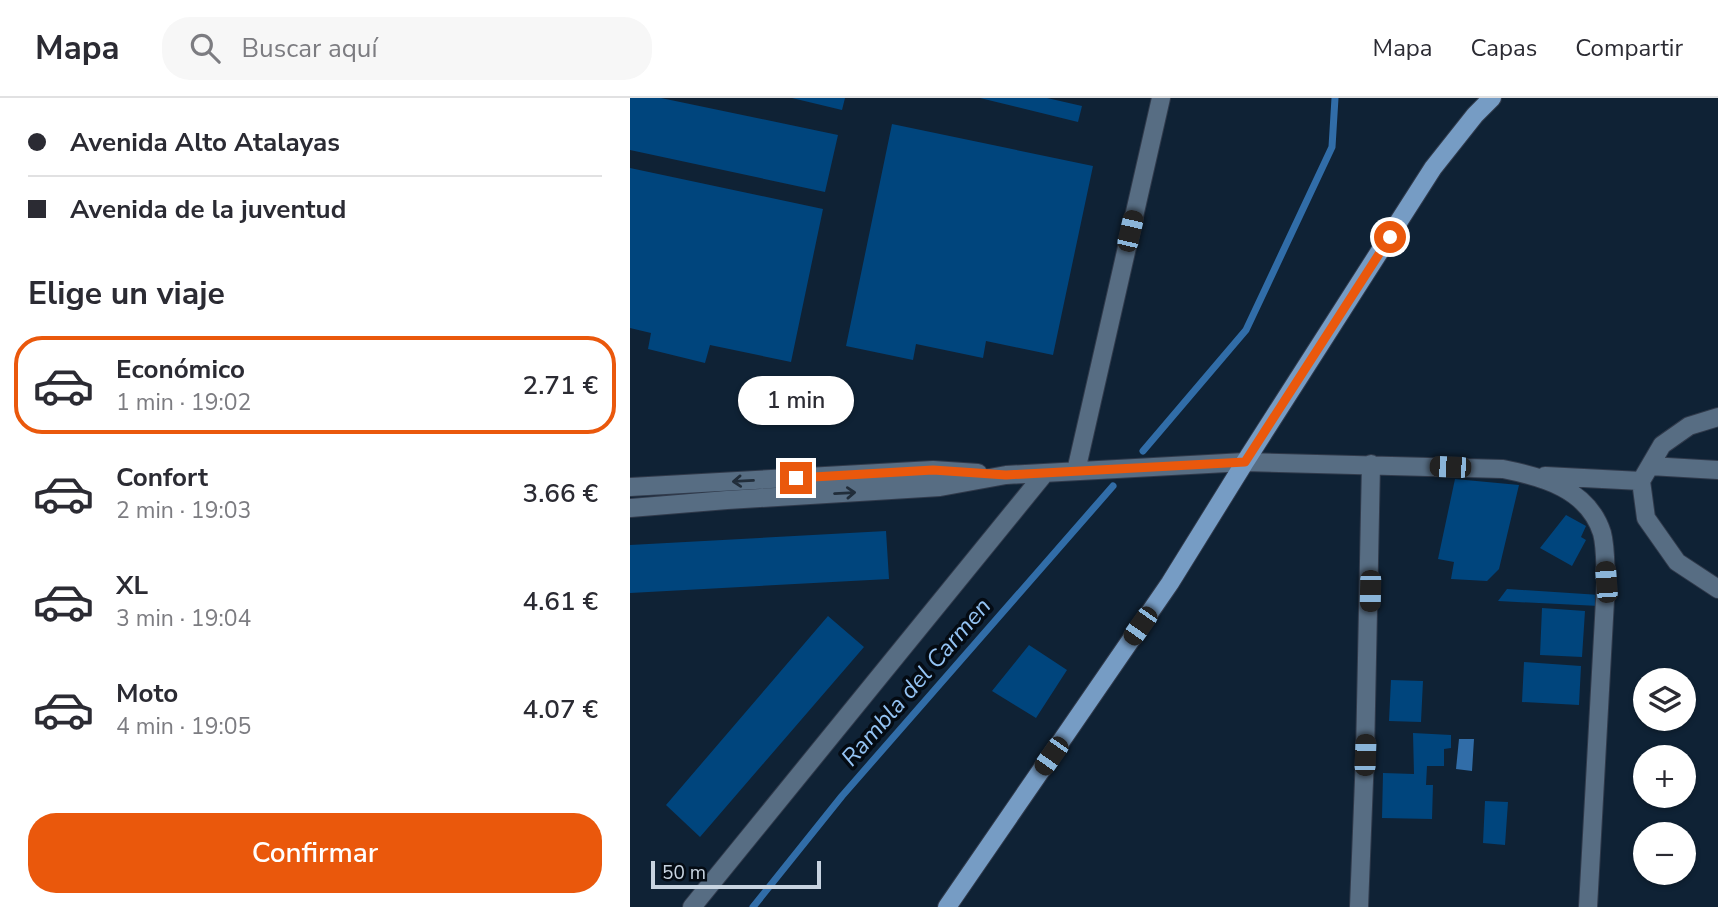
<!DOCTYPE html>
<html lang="es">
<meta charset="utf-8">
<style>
body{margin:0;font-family:"Nunito Sans",sans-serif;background:#f7f7f7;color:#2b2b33;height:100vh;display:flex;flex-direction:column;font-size:26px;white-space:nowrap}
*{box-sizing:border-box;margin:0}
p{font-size:23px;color:#7c7c81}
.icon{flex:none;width:38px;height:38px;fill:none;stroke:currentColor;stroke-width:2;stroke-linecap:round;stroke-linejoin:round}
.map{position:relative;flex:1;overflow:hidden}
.sheet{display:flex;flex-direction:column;background:#fff;width:630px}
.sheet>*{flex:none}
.banner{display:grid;align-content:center;height:154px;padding:0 28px;background:#fff}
.controls{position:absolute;left:1003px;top:570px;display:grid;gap:14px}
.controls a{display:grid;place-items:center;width:63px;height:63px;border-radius:50%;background:#fff;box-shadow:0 2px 5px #0004;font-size:35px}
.scale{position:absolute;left:21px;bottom:18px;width:170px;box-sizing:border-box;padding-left:7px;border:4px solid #c8d4e1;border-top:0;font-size:19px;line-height:24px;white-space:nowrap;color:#c8d4e1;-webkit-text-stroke:5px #040b13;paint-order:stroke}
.end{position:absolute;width:32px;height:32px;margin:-16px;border:9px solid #ea580c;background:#fff;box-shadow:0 0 0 4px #fff}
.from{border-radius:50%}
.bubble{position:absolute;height:49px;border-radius:24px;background:#fff;box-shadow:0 2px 5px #0004;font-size:23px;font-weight:600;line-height:49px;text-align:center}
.car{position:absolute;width:21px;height:42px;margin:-21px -10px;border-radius:9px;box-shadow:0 0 5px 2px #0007;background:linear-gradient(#222 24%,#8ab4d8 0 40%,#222 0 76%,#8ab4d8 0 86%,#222 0)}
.banner b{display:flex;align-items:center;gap:24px;height:66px;font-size:26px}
.banner b+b{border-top:2px solid #e1e1e2}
.banner i{width:18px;height:18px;background:#2b2b33}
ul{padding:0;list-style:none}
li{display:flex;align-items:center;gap:21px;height:98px;margin:0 14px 10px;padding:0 14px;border:4px solid transparent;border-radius:28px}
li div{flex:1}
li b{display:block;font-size:26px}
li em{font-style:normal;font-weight:600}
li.on{border-color:#ea580c}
li>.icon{width:63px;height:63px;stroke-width:1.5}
h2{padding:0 28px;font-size:32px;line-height:84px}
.action{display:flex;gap:14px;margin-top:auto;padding:14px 28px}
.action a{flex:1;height:80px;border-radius:28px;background:#ea580c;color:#fff;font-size:28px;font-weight:600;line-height:80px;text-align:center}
header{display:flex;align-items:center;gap:42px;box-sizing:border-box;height:98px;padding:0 35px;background:#fff;border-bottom:2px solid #e1e1e2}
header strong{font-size:33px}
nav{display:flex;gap:38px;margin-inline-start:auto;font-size:24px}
.search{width:490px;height:63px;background:#f7f7f7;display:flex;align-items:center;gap:18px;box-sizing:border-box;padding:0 24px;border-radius:28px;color:#7c7c81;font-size:26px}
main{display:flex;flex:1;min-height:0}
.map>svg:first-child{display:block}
.water{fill:#316da8}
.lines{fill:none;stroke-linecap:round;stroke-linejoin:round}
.stream{stroke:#316da8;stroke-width:7}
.building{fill:#00457d}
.minor-casing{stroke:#303a4b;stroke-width:20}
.major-casing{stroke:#303a4b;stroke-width:20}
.minor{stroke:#576d83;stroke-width:18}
.major{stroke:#769cc4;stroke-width:18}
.oneway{stroke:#212d3a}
.route{stroke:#ea580c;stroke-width:9}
.labels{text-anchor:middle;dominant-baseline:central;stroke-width:7;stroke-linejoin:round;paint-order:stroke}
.water-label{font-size:24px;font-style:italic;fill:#94c3f3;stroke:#040b13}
</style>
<header>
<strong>Mapa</strong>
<div class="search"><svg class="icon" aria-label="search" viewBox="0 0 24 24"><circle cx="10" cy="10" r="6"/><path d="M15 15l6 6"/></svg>Buscar aquí</div>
<nav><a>Mapa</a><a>Capas</a><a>Compartir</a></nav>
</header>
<main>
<section class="sheet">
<div class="banner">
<b><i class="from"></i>Avenida Alto Atalayas</b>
<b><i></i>Avenida de la juventud</b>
</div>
<h2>Elige un viaje</h2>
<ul>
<li class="on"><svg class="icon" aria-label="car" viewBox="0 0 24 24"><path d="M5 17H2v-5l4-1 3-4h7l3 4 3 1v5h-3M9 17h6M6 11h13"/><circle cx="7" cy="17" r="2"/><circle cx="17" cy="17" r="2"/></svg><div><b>Económico</b><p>1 min · 19:02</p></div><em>2.71 €</em></li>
<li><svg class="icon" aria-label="car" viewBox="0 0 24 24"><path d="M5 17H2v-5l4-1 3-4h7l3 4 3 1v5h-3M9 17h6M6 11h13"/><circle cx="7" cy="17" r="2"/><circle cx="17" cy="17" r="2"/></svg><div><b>Confort</b><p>2 min · 19:03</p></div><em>3.66 €</em></li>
<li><svg class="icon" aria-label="car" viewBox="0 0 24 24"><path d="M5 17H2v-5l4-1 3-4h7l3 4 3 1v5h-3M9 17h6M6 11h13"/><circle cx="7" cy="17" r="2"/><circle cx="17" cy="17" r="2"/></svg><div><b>XL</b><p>3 min · 19:04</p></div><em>4.61 €</em></li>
<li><svg class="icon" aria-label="car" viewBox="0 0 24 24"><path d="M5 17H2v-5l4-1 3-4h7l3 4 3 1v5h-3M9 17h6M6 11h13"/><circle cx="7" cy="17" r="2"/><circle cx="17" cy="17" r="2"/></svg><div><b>Moto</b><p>4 min · 19:05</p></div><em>4.07 €</em></li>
</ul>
<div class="action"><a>Confirmar</a></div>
</section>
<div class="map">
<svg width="1088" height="809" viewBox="0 0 1088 809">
<rect width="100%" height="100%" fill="#0f2235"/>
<path class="water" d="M829,641h15l-2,32 -16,-2z"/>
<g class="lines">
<path class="stream" d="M513,353l103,-121 86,-183 3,-49
M123,809l89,-111 271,-310"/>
</g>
<path class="building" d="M0,0h31l177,37 -13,57 -195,-42z
M162,0h53l-3,12z
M350,0h67l35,8 -4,16z
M262,26l201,42 -40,189 -67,-14 -3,17 -67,-14 -3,16 -67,-14z
M0,70l193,41 -32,153 -81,-17 -5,18 -57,-14 3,-16 -21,-5z
M825,381l64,6 -20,84 -12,12 -36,-2 3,-17 -16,-3z
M936,417l20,11 -5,11 5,3 -14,26 -32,-18z
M256,433l3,48 -259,14v-48z
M877,491l93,6 -1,11 -101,-5z
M912,510l43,3 -3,46 -42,-2z
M198,518l36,31 -164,190 -34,-32z
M399,547l38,25 -31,48 -44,-27z
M894,564l57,4 -2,39 -57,-3z
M761,582l32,1 -2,41 -32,-1z
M783,635l38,2v13l-7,1v17h-17l-1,19h7l-1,34 -50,-1 1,-45 31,1z
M855,703l23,1 -3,43 -22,-2z"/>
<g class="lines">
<defs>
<path id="minor" d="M1020,368l68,4
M446,373l85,-373
M915,378l96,5 21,-36 27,-19 29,-9
M1011,383l5,37 31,44 41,27
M0,389l303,-17 45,3
M0,410l97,-8 213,-13 66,-12 239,-13 258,7c40,8 85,20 99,64 4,15 3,34 4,49l-18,325
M62,809l353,-434
M729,809l6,-152 6,-291"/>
<path id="major" d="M317,809l223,-324 75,-121 188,-294 42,-53 17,-17"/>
</defs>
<use href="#minor" class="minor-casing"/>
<use href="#major" class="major-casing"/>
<use href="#minor" class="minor"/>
<use href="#major" class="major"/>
</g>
<defs><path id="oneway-shaft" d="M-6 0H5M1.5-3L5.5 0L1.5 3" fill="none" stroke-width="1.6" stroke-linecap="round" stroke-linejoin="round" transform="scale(1.75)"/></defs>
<g class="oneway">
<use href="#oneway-shaft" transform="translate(113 383) rotate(177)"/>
<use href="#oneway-shaft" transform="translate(215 395) rotate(-3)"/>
</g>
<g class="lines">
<path class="route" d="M166,380l137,-8 73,5 239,-13 145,-225"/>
</g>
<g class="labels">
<g class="water-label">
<text transform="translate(286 584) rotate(-49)">Rambla del Carmen</text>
</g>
</g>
</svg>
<div class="controls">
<a><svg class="icon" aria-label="layers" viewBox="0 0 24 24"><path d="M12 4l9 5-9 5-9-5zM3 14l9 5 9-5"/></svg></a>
<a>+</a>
<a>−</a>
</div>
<div class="scale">50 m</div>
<i class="end from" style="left:760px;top:139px"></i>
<i class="end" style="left:166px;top:380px"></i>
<div class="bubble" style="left:108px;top:278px;width:116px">1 min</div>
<i class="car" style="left:500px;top:133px;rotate:13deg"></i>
<i class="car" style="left:820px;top:369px;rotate:272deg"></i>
<i class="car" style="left:976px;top:484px;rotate:356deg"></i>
<i class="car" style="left:740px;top:493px;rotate:181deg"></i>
<i class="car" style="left:510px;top:528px;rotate:215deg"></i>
<i class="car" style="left:735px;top:657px;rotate:2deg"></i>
<i class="car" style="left:421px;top:658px;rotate:215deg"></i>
</div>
</main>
